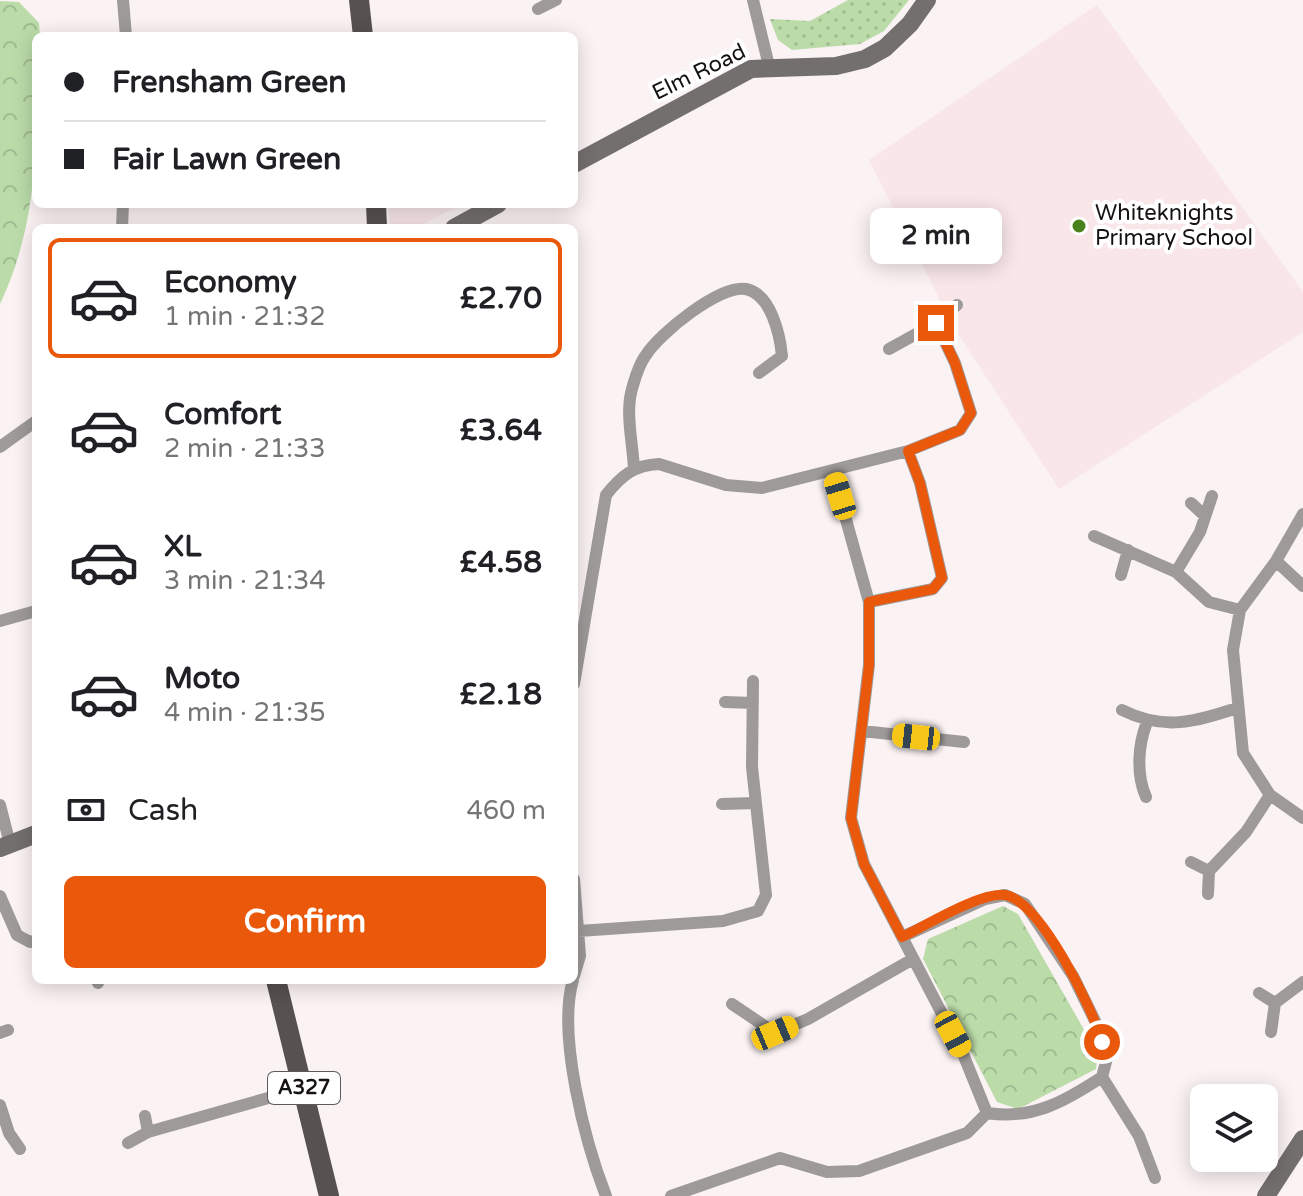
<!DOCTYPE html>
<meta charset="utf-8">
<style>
body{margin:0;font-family:"Varela Round",sans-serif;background:#f6f6f6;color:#202124;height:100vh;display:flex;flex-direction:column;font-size:30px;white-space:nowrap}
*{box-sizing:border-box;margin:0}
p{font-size:26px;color:#757577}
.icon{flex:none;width:44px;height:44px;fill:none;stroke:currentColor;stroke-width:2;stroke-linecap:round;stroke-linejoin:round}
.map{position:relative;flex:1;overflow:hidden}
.side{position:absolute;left:32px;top:224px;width:546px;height:760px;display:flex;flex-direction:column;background:#fff;border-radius:12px;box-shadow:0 4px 20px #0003}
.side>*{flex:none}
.banner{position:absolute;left:32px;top:32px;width:546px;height:176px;border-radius:12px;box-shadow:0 4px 20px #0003;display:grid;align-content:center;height:176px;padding:0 32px;background:#fff}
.controls{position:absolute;left:1190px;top:1084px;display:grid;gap:16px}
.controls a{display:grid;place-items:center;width:88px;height:88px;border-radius:12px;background:#fff;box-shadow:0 4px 20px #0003;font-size:40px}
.end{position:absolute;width:36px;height:36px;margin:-18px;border:10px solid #ea580c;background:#fff;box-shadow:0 0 0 4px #fff}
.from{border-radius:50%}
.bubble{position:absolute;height:56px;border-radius:12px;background:#fff;box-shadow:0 4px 20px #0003;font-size:26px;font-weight:700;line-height:56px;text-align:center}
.car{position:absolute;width:24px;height:48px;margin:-24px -12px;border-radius:10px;box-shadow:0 0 6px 2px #0007;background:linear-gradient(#f5c518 24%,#345 0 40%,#f5c518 0 76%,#345 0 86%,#f5c518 0)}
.banner b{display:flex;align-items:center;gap:28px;height:76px;font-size:30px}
.banner b+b{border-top:2px solid #e0e0e0}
.banner i{width:20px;height:20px;background:#202124}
ul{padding:14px 0 0;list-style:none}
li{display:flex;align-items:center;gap:24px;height:120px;margin:0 16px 12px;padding:0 16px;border:4px solid transparent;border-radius:12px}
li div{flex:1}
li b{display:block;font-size:30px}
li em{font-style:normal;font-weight:700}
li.on{border-color:#ea580c}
li>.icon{width:72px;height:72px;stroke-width:1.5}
.pay{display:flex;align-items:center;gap:20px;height:88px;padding:0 32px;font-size:30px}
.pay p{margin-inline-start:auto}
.cta{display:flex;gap:16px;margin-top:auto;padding:16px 32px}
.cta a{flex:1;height:92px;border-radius:12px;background:#ea580c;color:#fff;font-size:32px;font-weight:700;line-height:92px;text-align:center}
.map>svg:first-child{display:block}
.built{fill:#f9e6e8}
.grass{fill:url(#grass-dots)}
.park{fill:url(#park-crowns)}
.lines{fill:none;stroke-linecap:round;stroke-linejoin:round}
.street{stroke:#9e9a9a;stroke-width:12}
.secondary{stroke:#746f6f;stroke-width:18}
.primary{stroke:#575151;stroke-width:20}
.route{stroke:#ea580c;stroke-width:10}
.poi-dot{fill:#49821c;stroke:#fff;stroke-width:3}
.labels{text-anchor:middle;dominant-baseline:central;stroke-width:8;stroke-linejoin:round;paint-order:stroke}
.shield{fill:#fff;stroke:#5c595a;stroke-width:2}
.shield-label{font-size:20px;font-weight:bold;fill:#161213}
.street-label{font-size:22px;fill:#161213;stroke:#fff}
.poi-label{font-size:22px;fill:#161213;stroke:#fff;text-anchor:start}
</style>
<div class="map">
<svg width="1303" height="1196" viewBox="0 0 1303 1196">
<defs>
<pattern id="grass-dots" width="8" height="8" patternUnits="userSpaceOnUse" patternTransform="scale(2)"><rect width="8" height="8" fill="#bbdca9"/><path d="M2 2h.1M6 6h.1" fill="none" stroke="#a0bc91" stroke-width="1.8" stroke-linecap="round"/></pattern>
<pattern id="park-crowns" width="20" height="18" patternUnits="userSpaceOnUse" patternTransform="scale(2)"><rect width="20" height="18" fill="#bbdca9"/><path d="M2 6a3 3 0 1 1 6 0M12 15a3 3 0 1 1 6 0" fill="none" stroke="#a0bc91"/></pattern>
</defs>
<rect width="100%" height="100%" fill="#fbf2f3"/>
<path class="built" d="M1097,5l206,287v40l-244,157 -104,-160 -86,-169z
M389,204h73l-46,24h-26z"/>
<path class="grass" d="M848,0h61l-25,31 -24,13 -68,6 -14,-10 -8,-21 40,2z"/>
<path class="park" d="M0,1l19,1 20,21 1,13h-4c0,95 6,179 -36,268z
M1003,906l15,8 80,140 -2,15 -78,40 -21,-7 -74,-143 5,-20z"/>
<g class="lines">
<path class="street" d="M123,0l3,36
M753,0l16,66
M538,9l18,-9
M122,228l1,-24
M936,323l21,-18
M889,349l47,-26 19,40 16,50 -11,17 -52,21
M0,447l36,-26
M634,469c-1,-24 -9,-57 -2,-80 3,-11 7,-25 14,-34 13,-21 74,-71 100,-66 25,5 34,46 36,67l-23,17
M833,473l36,129v63l-18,153 13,46 99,190 24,59
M1191,503l13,12
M1303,514l-27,47 -36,49 -7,40 10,103 27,42 33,23
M1094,536l82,36 33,30 31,8
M1276,561l27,25
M1176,572l24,-40 12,-36
M1121,575l7,-25
M0,621l36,-10
M574,684l32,-189c15,-19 28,-30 53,-31l67,21 36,3 146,-37 12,32 22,95 -9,11 -64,13
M725,702l28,1
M1122,710c42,21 72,12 115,-2
M862,731l102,11
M1146,797c-10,-23 -8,-52 1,-75
M722,804l33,-1
M0,805l10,39
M1191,862l18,9 37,-39 24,-37
M574,879l6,77 -6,20
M1208,894l1,-23
M0,896l17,39 13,7 6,-1
M579,931l144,-10 35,-10 8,-16 -14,-128 1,-86
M902,937l83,-38 20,-4 20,9 48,72 24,49 10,33 -5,19c-38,25 -70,43 -115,36
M97,980l1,3
M573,980c-16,55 12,162 33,216
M1259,993l16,10
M732,1004l43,29 33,-14 105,-60
M1271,1032l4,-29 28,-21
M0,1033l8,-3
M1102,1077l37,59 16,42
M0,1105l9,28 11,16
M145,1116l3,16
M128,1143l20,-11 156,-44
M671,1196l109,-38 47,14 32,-1 108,-38 20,-20"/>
<path class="secondary" d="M574,164l177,-95 85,-3 29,-7 20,-11 25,-24 17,-24
M454,228l44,-24
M0,848l36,-14
M1266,1196l37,-57"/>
<path class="primary" d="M359,0l4,36
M376,204l1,24
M276,980l53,216"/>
</g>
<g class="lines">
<path class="route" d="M936,323l19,40 16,50 -11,17 -52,21 12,32 22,95 -9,11 -64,13v63l-18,153 13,46 38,73c23,-11 78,-45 103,-42 35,5 88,114 97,147"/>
</g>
<circle class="poi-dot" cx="1079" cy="226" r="8"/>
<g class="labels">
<rect class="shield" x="268" y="1072" width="72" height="32" rx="6"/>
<g class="shield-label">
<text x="304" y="1088">A327</text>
</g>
<g class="street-label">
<text transform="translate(699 72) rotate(-26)">Elm Road</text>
</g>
<g class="poi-label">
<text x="1095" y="213">Whiteknights<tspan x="1095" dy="25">Primary School</tspan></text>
</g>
</g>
</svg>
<div class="controls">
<a><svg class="icon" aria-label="layers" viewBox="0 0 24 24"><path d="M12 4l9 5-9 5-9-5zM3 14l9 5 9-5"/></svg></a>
</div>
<i class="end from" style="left:1102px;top:1042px"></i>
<i class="end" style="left:936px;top:323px"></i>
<div class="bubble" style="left:870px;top:208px;width:132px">2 min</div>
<i class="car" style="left:840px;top:496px;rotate:343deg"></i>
<i class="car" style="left:916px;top:737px;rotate:276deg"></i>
<i class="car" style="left:775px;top:1033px;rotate:67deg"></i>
<i class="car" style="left:953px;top:1034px;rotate:152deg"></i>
<div class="banner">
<b><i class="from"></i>Frensham Green</b>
<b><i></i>Fair Lawn Green</b>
</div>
<section class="side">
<ul>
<li class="on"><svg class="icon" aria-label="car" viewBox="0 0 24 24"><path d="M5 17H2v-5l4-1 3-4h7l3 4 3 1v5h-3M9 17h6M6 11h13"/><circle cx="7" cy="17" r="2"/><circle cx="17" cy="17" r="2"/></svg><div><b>Economy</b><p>1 min · 21:32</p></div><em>£2.70</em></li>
<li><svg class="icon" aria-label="car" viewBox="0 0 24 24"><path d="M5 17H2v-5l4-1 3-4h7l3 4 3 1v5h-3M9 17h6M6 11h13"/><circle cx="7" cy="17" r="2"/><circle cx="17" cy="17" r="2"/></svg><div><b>Comfort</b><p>2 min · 21:33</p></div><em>£3.64</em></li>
<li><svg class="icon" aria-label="car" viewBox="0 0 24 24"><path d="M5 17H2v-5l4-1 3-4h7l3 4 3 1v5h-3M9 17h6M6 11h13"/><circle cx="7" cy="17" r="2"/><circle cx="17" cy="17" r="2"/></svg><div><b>XL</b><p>3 min · 21:34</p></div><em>£4.58</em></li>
<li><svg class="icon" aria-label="car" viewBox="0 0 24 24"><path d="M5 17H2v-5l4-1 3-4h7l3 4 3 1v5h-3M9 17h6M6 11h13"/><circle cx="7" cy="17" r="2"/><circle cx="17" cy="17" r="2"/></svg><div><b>Moto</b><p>4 min · 21:35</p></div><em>£2.18</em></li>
</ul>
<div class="pay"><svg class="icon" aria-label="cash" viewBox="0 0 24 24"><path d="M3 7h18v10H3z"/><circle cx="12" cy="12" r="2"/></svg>Cash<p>460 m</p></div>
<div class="cta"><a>Confirm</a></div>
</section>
</div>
